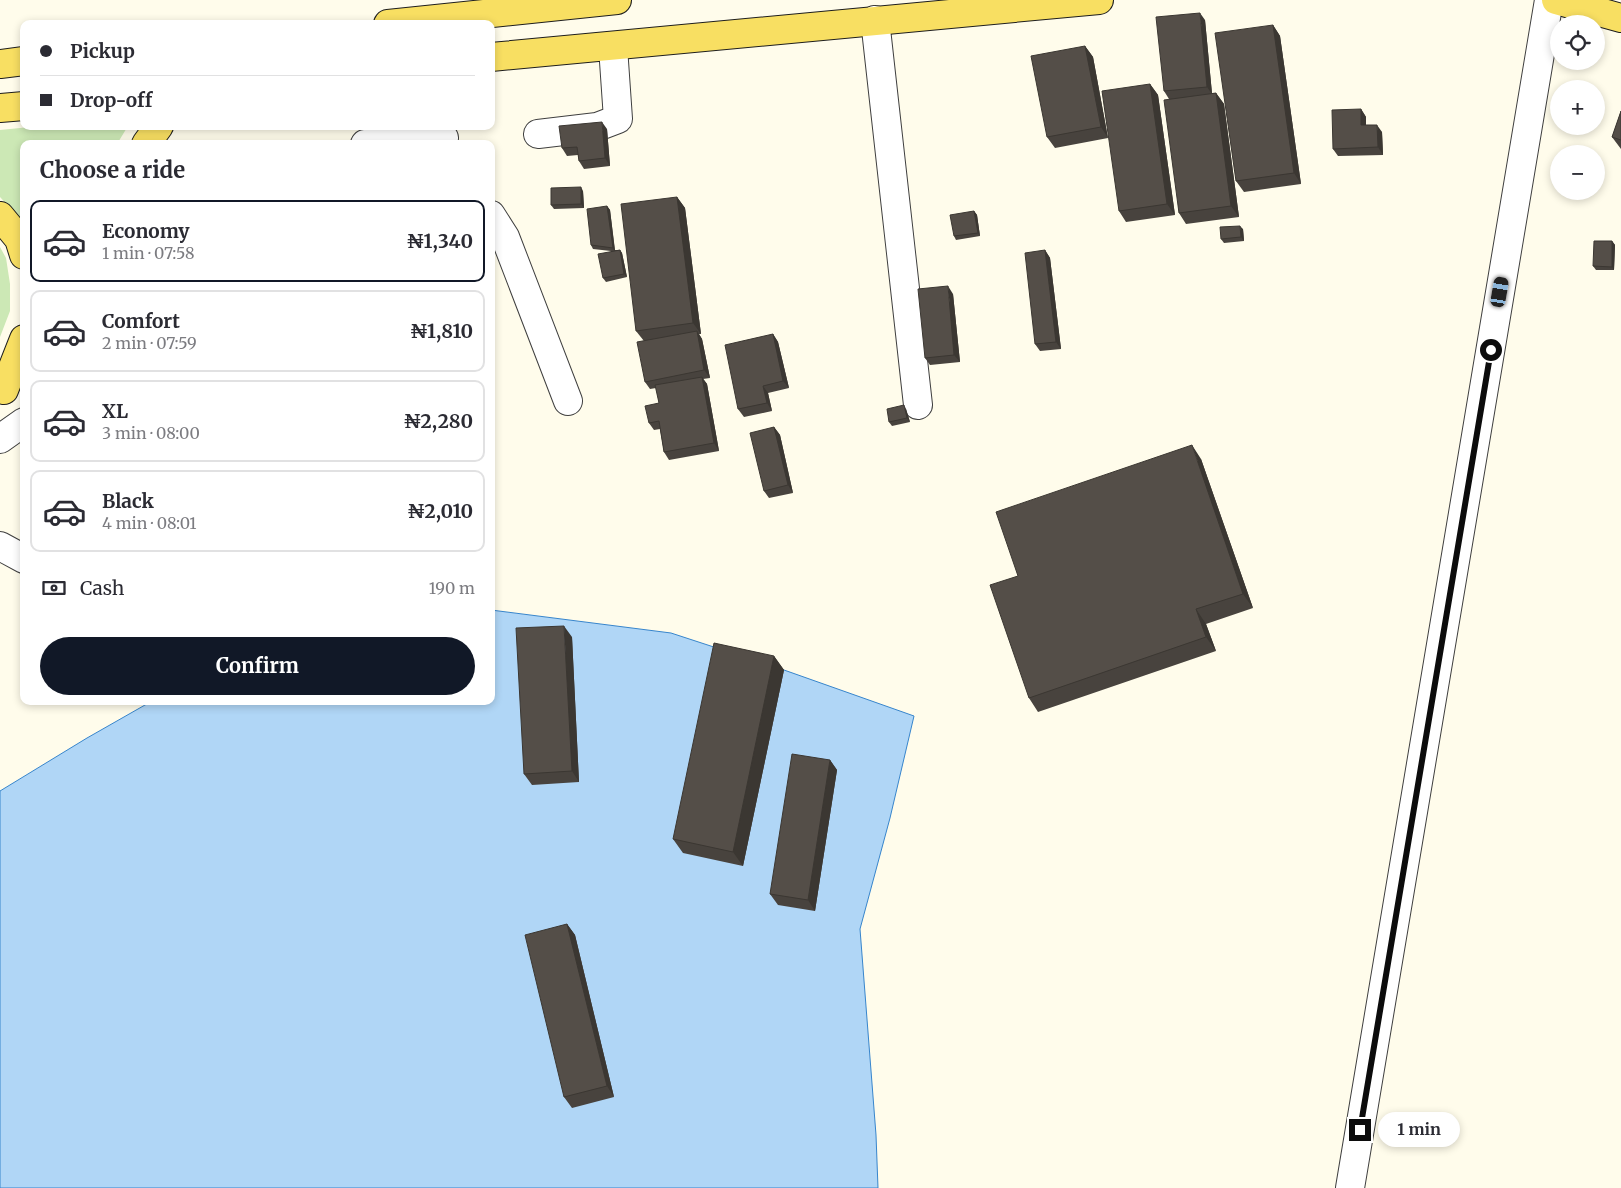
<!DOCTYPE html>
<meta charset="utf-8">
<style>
body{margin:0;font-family:Merriweather,serif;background:#f2f2f3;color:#2b2b33;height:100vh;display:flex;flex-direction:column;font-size:19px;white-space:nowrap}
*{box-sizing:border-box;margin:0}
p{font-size:16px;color:#7c7c81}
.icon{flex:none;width:28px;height:28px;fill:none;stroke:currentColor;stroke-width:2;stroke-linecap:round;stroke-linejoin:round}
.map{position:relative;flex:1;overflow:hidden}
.details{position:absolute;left:20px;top:140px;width:475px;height:565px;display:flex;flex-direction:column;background:#fff;border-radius:10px;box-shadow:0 2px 8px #0003}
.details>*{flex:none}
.top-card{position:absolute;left:20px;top:20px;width:475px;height:110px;border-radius:10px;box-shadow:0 2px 8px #0003;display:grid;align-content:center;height:110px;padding:0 20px;background:#fff}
.tools{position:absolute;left:1550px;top:15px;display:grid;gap:10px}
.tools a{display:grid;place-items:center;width:55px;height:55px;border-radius:50%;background:#fff;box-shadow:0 2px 8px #0003;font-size:25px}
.end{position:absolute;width:22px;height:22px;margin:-11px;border:6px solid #0c0c0c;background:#fff;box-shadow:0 0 0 2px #fff}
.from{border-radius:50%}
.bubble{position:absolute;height:35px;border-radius:18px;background:#fff;box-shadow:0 2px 8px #0003;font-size:16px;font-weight:700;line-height:35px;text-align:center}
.car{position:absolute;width:15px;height:30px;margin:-15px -8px;border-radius:6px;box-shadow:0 0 4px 1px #0007;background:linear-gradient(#222 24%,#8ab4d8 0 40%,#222 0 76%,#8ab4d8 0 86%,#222 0)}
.top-card b{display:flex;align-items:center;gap:18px;height:48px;font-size:19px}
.top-card b+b{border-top:1px solid #e1e1e2}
.top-card i{width:12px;height:12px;background:#2b2b33}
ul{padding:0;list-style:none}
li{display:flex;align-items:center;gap:15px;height:82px;margin:0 10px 8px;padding:0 10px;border:2px solid #e1e1e2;border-radius:10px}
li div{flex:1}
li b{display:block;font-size:19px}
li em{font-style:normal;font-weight:700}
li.active{border-color:#111827}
li>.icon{width:45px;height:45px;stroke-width:1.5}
h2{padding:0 20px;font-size:22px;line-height:60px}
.pay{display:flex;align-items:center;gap:12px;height:55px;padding:0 20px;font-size:19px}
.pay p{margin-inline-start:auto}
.action{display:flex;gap:10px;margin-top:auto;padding:10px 20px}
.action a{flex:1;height:58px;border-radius:30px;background:#111827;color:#fff;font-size:20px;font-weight:700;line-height:58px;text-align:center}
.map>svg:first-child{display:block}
.green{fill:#cce8b5}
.water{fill:#b0d6f6;stroke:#3785cc}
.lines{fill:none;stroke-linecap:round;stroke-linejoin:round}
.minor-casing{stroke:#3f3f3f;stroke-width:30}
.major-casing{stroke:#1d1d1d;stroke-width:30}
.minor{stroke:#fff;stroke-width:28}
.major{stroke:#f8df62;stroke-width:28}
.wall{fill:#48433e}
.shaded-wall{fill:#3b3732}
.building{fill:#544e48;stroke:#3b3732}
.route{stroke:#0c0c0c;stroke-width:6}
</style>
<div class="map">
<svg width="1621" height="1188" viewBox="0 0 1621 1188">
<rect width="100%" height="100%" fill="#fffceb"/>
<path class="green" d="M40,126h88l-11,18h-93v79l-24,-26v-67z
M0,247l6,11 4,26v27l-10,26z"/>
<path class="water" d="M491,610l180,23 113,37 130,46 -24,102 -30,111 16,206 2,53h-878v-397l87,-53 65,-37h339z"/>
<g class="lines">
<defs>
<path id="minor" d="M875,20l43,385
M538,134l59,-7 21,-8 -5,-72
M365,144l79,-6
M491,215l14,22 63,164
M0,439l24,-17
M0,546l24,13
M1350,1188l199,-1188"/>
<path id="major" d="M1556,0l65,18
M388,24l229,-24
M491,57l608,-57
M0,64l24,-3
M0,108l24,-2
M146,144l13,-18
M0,216l19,23 5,16
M4,390l20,-51"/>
</defs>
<use href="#minor" class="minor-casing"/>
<use href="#major" class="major-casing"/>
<use href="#minor" class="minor"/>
<use href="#major" class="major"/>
</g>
<path class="wall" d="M1205,20l7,73h4l8,11 15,113 -53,7 -7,-11 -10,-114 -5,-8z
M1273,25l7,11 21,148 -57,8 -8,-11z
M1085,46l8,11 15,81 -53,10 -8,-11z
M1150,84l8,11 17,120 -49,7 -7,-11z
M1361,109l5,8v8l16,7 1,23 -45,1 -5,-7z
M1621,111v38l-9,-12z
M607,129l3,37 -26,3 -5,-8 -1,-6 -11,1 -5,-8z
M583,191l1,17 -30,1 -3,-4z
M677,197l8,11 16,126h-2l3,5 8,39 -7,1 4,5 12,67 -50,9 -5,-8 -4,-23 -6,1 -5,-7 10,-20 -3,-15 -6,1 -5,-7 -1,-41 -8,-10z
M607,206l3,4 5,40h5l2,3 5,24 -21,5 -3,-4 8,-27 -18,-2 -2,-4z
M974,211l3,4 3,21 -24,4 -2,-4z
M1243,229l1,12 -20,2 -3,-4z
M1612,241l3,4 -1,25h-18l-3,-4z
M1045,250l5,8 11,91 -21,2 -5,-7z
M953,294l7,68 -30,3 -5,-7z
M773,334l5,8 11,46 -21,5 4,18 -28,6 -6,-8z
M906,409l4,13 -18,4 -3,-4z
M774,427l6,8 13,58 -24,5 -5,-7z
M1201,459l52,149 -47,16 10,27 -178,61 -9,-14 -11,-122z
M572,637l7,145 -47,3 -8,-11z
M774,656l10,14 -41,196 -60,-13 -10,-14z
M830,760l7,10 -22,141 -37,-6 -8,-11z
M567,924l8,11 39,162 -42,11 -8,-11z"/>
<path class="shaded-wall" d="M1200,13l5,7 7,74 -5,-7z
M1273,25l7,11 21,148 -7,-11z
M1085,46l8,11 15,81 -7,-11z
M1150,84l8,11 17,120 -8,-11z
M1216,93l8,11 15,113 -8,-11z
M1361,109l5,8v16l-5,-8z
M602,122l5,7 3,37 -5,-8z
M1377,125l5,7 1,23 -5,-8z
M581,187l2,4 1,17 -3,-4z
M677,197l8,11 16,126 -8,-11z
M607,206l3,4 5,42 -2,-4z
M974,211l3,4 3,21 -2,-3z
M1240,226l3,3 1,12 -3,-4z
M1612,241l3,4 -1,25 -2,-3z
M620,250l2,3 5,24 -3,-3z
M1045,250l5,8 11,91 -5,-7z
M948,286l5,8 7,68 -6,-7z
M697,331l5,8 8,39 -6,-8z
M773,334l5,8 11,46 -6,-7z
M702,377l5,7 12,67 -5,-8z
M763,386l5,7 4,18 -5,-8z
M904,405l2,4 4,13 -3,-4z
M774,427l6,8 13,58 -5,-8z
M1192,445l9,14 52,149 -10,-14z
M1196,609l10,15 10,27 -10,-14z
M564,626l8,11 7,145 -7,-11z
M774,656l10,14 -41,196 -10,-14z
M830,760l7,10 -22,141 -7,-11z
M567,924l8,11 39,162 -7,-11z"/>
<path class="building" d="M1200,13l7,74 -43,4 -8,-74z
M1273,25l21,148 -58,8 -21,-148z
M1085,46l16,81 -54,10 -16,-81z
M1150,84l17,120 -48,7 -17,-120z
M1216,93l15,113 -52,7 -15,-113z
M1361,109v16h16l1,22 -45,2 -1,-39z
M1621,111v29l-9,-3z
M602,122l3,36 -26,3 -2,-14 -15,1 -3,-22z
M581,187v17l-30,1v-17z
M677,197l16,126 -57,8 -15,-127z
M607,206l6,42 -22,-3 -4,-36z
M974,211l4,22 -24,3 -4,-21z
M1240,226l1,11 -20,2 -1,-12z
M1594,241h18v26l-19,-1z
M620,250l4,24 -21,4 -5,-24z
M1045,250l11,92 -21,2 -10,-91z
M948,286l6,69 -29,3 -7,-69z
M697,331l7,39 -59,12 -8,-40z
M773,334l10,47 -20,5 4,17 -29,6 -13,-64z
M702,377l12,66 -50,9 -5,-31 -10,2 -4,-17 14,-3 -4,-18z
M904,405l3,13 -18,4 -2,-13z
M774,427l14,58 -24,6 -14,-58z
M1192,445l51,149 -47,15 10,28 -177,61 -39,-113 28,-9 -22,-64z
M564,626l8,145 -48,3 -8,-146z
M714,643l60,13 -41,196 -60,-13z
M792,754l38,6 -22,140 -38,-6z
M567,924l40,162 -43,11 -39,-162z"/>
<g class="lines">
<path class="route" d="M1360,1130l131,-780"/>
</g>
</svg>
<div class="tools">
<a><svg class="icon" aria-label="locate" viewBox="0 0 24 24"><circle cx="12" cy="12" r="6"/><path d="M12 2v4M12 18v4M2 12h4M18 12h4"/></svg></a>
<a>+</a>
<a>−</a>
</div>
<i class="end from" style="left:1491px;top:350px"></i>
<i class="end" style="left:1360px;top:1130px"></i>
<div class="bubble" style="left:1378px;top:1112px;width:82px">1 min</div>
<i class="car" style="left:1500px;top:292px;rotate:10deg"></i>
<div class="top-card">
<b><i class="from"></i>Pickup</b>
<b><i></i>Drop-off</b>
</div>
<section class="details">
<h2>Choose a ride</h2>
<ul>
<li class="active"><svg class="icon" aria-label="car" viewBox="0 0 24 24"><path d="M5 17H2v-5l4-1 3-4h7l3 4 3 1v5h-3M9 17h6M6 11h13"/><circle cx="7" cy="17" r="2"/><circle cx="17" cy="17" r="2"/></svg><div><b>Economy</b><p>1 min · 07:58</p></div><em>₦1,340</em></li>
<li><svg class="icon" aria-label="car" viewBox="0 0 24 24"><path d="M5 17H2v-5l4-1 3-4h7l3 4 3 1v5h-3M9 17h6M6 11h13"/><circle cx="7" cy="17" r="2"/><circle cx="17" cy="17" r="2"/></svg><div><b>Comfort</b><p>2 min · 07:59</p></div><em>₦1,810</em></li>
<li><svg class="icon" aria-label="car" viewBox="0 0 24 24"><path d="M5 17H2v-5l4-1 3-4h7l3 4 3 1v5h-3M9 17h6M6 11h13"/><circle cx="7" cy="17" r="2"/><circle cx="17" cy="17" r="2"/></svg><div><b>XL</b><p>3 min · 08:00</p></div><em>₦2,280</em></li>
<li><svg class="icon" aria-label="car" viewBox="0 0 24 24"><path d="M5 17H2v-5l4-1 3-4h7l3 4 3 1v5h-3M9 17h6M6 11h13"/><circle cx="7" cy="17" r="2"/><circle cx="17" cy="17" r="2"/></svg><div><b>Black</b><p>4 min · 08:01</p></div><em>₦2,010</em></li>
</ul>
<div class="pay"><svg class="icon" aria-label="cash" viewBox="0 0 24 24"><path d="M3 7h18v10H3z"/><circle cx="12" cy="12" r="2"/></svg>Cash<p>190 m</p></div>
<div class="action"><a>Confirm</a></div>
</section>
</div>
